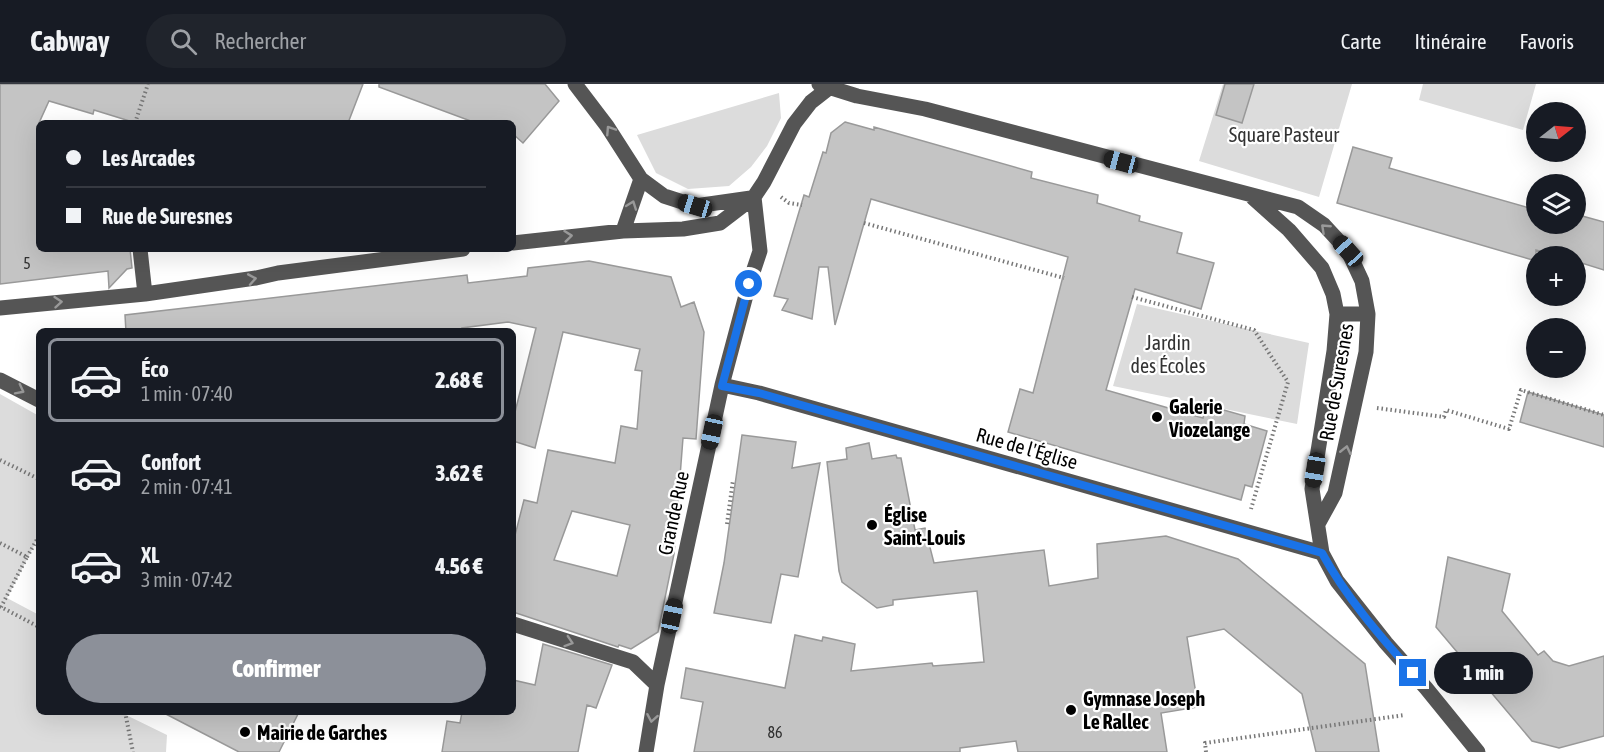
<!DOCTYPE html>
<html lang="fr">
<meta charset="utf-8">
<style>
body{margin:0;font-family:"Asap Condensed",sans-serif;background:#20242c;color:#f1f3f6;height:100vh;display:flex;flex-direction:column;font-size:22px;white-space:nowrap}
*{box-sizing:border-box;margin:0}
p{font-size:20px;color:#9ea1a6}
.icon{flex:none;width:33px;height:33px;fill:none;stroke:currentColor;stroke-width:2;stroke-linecap:round;stroke-linejoin:round}
.map{position:relative;flex:1;overflow:hidden}
.side{position:absolute;left:36px;top:244px;width:480px;height:387px;display:flex;flex-direction:column;background:#171b24;border-radius:9px;box-shadow:0 6px 24px #0002}
.side>*{flex:none}
.guide{position:absolute;left:36px;top:36px;width:480px;height:132px;border-radius:9px;box-shadow:0 6px 24px #0002;display:grid;align-content:center;height:132px;padding:0 30px;background:#171b24}
.needle{width:39px;rotate:73deg}
.fabs{position:absolute;left:1526px;top:18px;display:grid;gap:12px}
.fabs a{display:grid;place-items:center;width:60px;height:60px;border-radius:50%;background:#171b24;box-shadow:0 6px 24px #0002;font-size:30px}
.end{position:absolute;width:27px;height:27px;margin:-14px;border:8px solid #1a73e8;background:#fff;box-shadow:0 0 0 3px #fff}
.from{border-radius:50%}
.bubble{position:absolute;height:42px;border-radius:21px;background:#171b24;box-shadow:0 6px 24px #0002;font-size:20px;font-weight:800;line-height:42px;text-align:center}
.car{position:absolute;width:18px;height:36px;margin:-18px -9px;border-radius:8px;box-shadow:0 0 4px 2px #0007;background:linear-gradient(#222 24%,#8ab4d8 0 40%,#222 0 76%,#8ab4d8 0 86%,#222 0)}
.guide b{display:flex;align-items:center;gap:21px;height:57px;font-size:22px}
.guide b+b{border-top:2px solid #363941}
.guide i{width:15px;height:15px;background:#f1f3f6}
ul{padding:10px 0 0;list-style:none}
li{display:flex;align-items:center;gap:18px;height:84px;margin:0 12px 9px;padding:0 18px;border:3px solid transparent;border-radius:9px}
li div{flex:1}
li b{display:block;font-size:22px}
li em{font-style:normal;font-weight:800}
li.active{border-color:#8c9099}
li>.icon{width:54px;height:54px;stroke-width:1.5}
.button{display:flex;gap:12px;margin-top:auto;padding:12px 30px}
.button a{flex:1;height:69px;border-radius:36px;background:#8c9099;color:#fff;font-size:24px;font-weight:800;line-height:69px;text-align:center}
header{display:flex;align-items:center;gap:36px;box-sizing:border-box;height:84px;padding:0 30px;background:#171b24;border-bottom:2px solid #363941}
header strong{font-size:28px}
nav{display:flex;gap:33px;margin-inline-start:auto;font-size:21px}
.search{width:420px;height:54px;background:#20242c;display:flex;align-items:center;gap:15px;box-sizing:border-box;padding:0 21px;border-radius:33px;color:#9ea1a6;font-size:22px}
.map>svg:first-child{display:block}
.green{fill:#dcdcdc}
.building{fill:#c4c4c4;stroke:#999;stroke-width:1.5;fill-rule:evenodd}
.lines{fill:none;stroke-linecap:round;stroke-linejoin:round}
.path{stroke:#777;stroke-width:4;stroke-dasharray:1.5 3;stroke-linecap:butt}
.minor{stroke:#555;stroke-width:15}
.oneway{stroke:#999}
.route{stroke:#1a73e8;stroke-width:8}
.poi-dot{fill:#000;stroke:#fff;stroke-width:2}
.labels{text-anchor:middle;dominant-baseline:central;stroke-width:4.5;stroke-linejoin:round;paint-order:stroke}
.number-label{font-size:16px;fill:#313131}
.park-label{font-size:20px;fill:#333;stroke:#fff}
.street-label{font-size:20px;fill:#000;stroke:#fff}
.poi-label{font-size:20px;font-weight:bold;fill:#000;stroke:#fff;text-anchor:start}
</style>
<header>
<strong>Cabway</strong>
<div class="search"><svg class="icon" aria-label="search" viewBox="0 0 24 24"><circle cx="10" cy="10" r="6"/><path d="M15 15l6 6"/></svg>Rechercher</div>
<nav><a>Carte</a><a>Itinéraire</a><a>Favoris</a></nav>
</header>
<div class="map">
<svg width="1604" height="668" viewBox="0 0 1604 668">
<rect width="100%" height="100%" fill="#fff"/>
<path class="green" d="M1223,0h129l-33,113 -120,-36z
M1423,0h113l-13,46 -104,-30z
M779,9l2,25 -14,28 -16,21 -22,19 -41,3 -32,-16 -19,-38z
M1137,220l172,39 -12,81 -184,-38z
M0,310l39,22v120l-32,62 32,17v97l83,1 45,22 -1,17h-166z"/>
<path class="building" d="M0,0h363l-15,39h-212l-42,-13 -1,4 -44,-13 -10,22v126h91l2,19 -5,1 -18,19 -1,-17 -108,13z
M379,0h166l14,17 -36,42 -10,-9v-11h-37l-97,-36z
M1225,0h29l-12,39 -26,-8z
M845,38l29,8v-3l158,45 -1,6 67,17 -1,8 43,13 -1,5 43,12 -5,20 37,10 -13,46 -66,-20 -29,101 97,28 3,-13 39,11 -1,8 23,7 -15,56 -7,-2 -4,15 -233,-68 12,-43 13,4 35,-136 -197,-58 -36,126 -7,-58h-9l-7,52 -30,-9 6,-11 -14,-3 30,-101 5,2 14,-45 3,1 5,-20z
M1353,63l39,11 -3,10 144,41 3,-6v21h39v-10l29,8v48l-29,-9v-5h-17l-22,-6v11l-199,-58z
M589,177l82,16 10,30 13,-5 10,30 -8,107 -13,-1 -9,116 -16,78 -27,17 -12,-4 -1,2 -105,-35v-69l11,-43 13,3 11,-53 67,13 6,-37 16,3 5,-58 -7,-1 5,-21 -77,-17 -28,116 -22,-7v-21l23,-92 -28,-6 -46,6 1,4h-337l-1,-17 342,-40 1,8 59,-7 1,-8zM572,427l58,14 -13,51 -63,-16z
M1528,308l76,23v32l-84,-25z
M742,351l54,7 -4,26 28,-5 -22,114 -17,-3 -10,49 -57,-10 10,-50z
M869,359l3,16 24,-4 1,3h4l14,72 10,-2 9,35 110,-13 5,36 49,-8 -1,-34 69,-8 72,23 127,105 14,88h-63l-14,-58 -78,-65 -37,8 11,70 -37,6 6,39h-149l-2,-11 -56,7v4h-266l9,-50 -22,-4 5,-30 99,20 10,-53 27,6 1,-4 32,7 -4,27 81,-8 1,3 51,-4 -7,-71 -84,9v5l-16,3 -35,-26 -3,-11 -12,-109 20,-3 -1,-11z
M1448,473l62,17 -8,37 36,44 6,-4 9,10 16,5 35,-10v80l-45,12 -27,-7 -96,-114z
M543,560l69,21 -16,43 -9,-3 -9,47h-136l5,-31 13,2 2,-11h51v-32l22,5z
M162,628h137l-20,40h-40z"/>
<g class="lines">
<path class="path" d="M135,39l13,-39
M781,113l8,6 13,2
M864,139l200,55
M1132,213l122,33 34,52 -37,127
M1377,324l67,9 2,-7 63,19 12,-39 83,25
M0,376l39,19
M727,440l6,-44
M0,459l27,14 -26,50 38,20
M27,473l12,-21
M125,628l8,40
M1206,668l-1,-9 200,-28"/>
<path class="minor" d="M575,0l32,42 34,53 23,17 31,10 56,-8
M819,0l38,12 68,13 373,98 26,18 24,26 14,30 6,33 -2,38 -31,141 -17,31
M1253,114l36,32 33,38 11,26 4,20 -3,37 -22,138 10,64 15,28 49,62 40,45 52,64
M623,147l18,-52
M513,159l110,-12 60,-2 37,-6 34,-26 10,-15 30,-58 17,-22 23,-18
M140,165l5,45
M0,224l145,-14 111,-16 22,-5 185,-24
M1337,230h31
M0,296l39,20
M722,301l37,8 563,160
M513,540l120,38 24,23
M646,668l11,-67 65,-300 27,-101 11,-33 -6,-54"/>
</g>
<defs><path id="oneway-chevron" d="M-2-3.5L2.5 0L-2 3.5" fill="none" stroke-width="1.6" stroke-linecap="round" stroke-linejoin="round" transform="scale(1.5)"/></defs>
<g class="oneway">
<use href="#oneway-chevron" transform="translate(610 46) rotate(-123)"/>
<use href="#oneway-chevron" transform="translate(632 121) rotate(-70)"/>
<use href="#oneway-chevron" transform="translate(1325 144) rotate(-137)"/>
<use href="#oneway-chevron" transform="translate(568 152) rotate(-6)"/>
<use href="#oneway-chevron" transform="translate(252 195) rotate(-10)"/>
<use href="#oneway-chevron" transform="translate(58 218) rotate(-5)"/>
<use href="#oneway-chevron" transform="translate(20 306) rotate(27)"/>
<use href="#oneway-chevron" transform="translate(1346 366) rotate(-77)"/>
<use href="#oneway-chevron" transform="translate(569 558) rotate(18)"/>
<use href="#oneway-chevron" transform="translate(652 634) rotate(100)"/>
</g>
<g class="lines">
<path class="route" d="M749,200l-27,102 37,7 563,160c24,44 57,82 91,120"/>
</g>
<g class="poi-dot">
<circle cx="1157" cy="333" r="6"/>
<circle cx="872" cy="441" r="6"/>
<circle cx="1071" cy="626" r="6"/>
<circle cx="245" cy="648" r="6"/>
</g>
<g class="labels">
<g class="number-label">
<text x="27" y="179">5</text>
<text x="775" y="648">86</text>
</g>
<g class="park-label">
<text x="1284" y="50">Square Pasteur</text>
<text x="1168" y="258">Jardin<tspan x="1168" dy="23">des Écoles</tspan></text>
</g>
<g class="street-label">
<text transform="translate(1336 298) rotate(-80)">Rue de Suresnes</text>
<text transform="translate(1027 364) rotate(16)">Rue de l'Église</text>
<text transform="translate(673 429) rotate(-78)">Grande Rue</text>
</g>
<g class="poi-label">
<text x="1169" y="322">Galerie<tspan x="1169" dy="23">Viozelange</tspan></text>
<text x="884" y="430">Église<tspan x="884" dy="23">Saint-Louis</tspan></text>
<text x="1083" y="614">Gymnase Joseph<tspan x="1083" dy="23">Le Rallec</tspan></text>
<text x="257" y="648">Mairie de Garches</text>
</g>
</g>
</svg>
<div class="fabs">
<a><svg class="needle" viewBox="-14 -14 28 28"><path d="M0-13l5 13h-10z" fill="#e53935"/><path d="M0 13l5-13h-10z" fill="#9ea1a6"/></svg></a>
<a><svg class="icon" aria-label="layers" viewBox="0 0 24 24"><path d="M12 4l9 5-9 5-9-5zM3 14l9 5 9-5"/></svg></a>
<a>+</a>
<a>−</a>
</div>
<i class="end from" style="left:749px;top:200px"></i>
<i class="end" style="left:1413px;top:589px"></i>
<div class="bubble" style="left:1434px;top:568px;width:99px">1 min</div>
<i class="car" style="left:1121px;top:78px;rotate:285deg"></i>
<i class="car" style="left:695px;top:122px;rotate:287deg"></i>
<i class="car" style="left:1348px;top:167px;rotate:318deg"></i>
<i class="car" style="left:712px;top:348px;rotate:192deg"></i>
<i class="car" style="left:1315px;top:386px;rotate:189deg"></i>
<i class="car" style="left:672px;top:532px;rotate:12deg"></i>
<div class="guide">
<b><i class="from"></i>Les Arcades</b>
<b><i></i>Rue de Suresnes</b>
</div>
<section class="side">
<ul>
<li class="active"><svg class="icon" aria-label="car" viewBox="0 0 24 24"><path d="M5 17H2v-5l4-1 3-4h7l3 4 3 1v5h-3M9 17h6M6 11h13"/><circle cx="7" cy="17" r="2"/><circle cx="17" cy="17" r="2"/></svg><div><b>Éco</b><p>1 min · 07:40</p></div><em>2.68 €</em></li>
<li><svg class="icon" aria-label="car" viewBox="0 0 24 24"><path d="M5 17H2v-5l4-1 3-4h7l3 4 3 1v5h-3M9 17h6M6 11h13"/><circle cx="7" cy="17" r="2"/><circle cx="17" cy="17" r="2"/></svg><div><b>Confort</b><p>2 min · 07:41</p></div><em>3.62 €</em></li>
<li><svg class="icon" aria-label="car" viewBox="0 0 24 24"><path d="M5 17H2v-5l4-1 3-4h7l3 4 3 1v5h-3M9 17h6M6 11h13"/><circle cx="7" cy="17" r="2"/><circle cx="17" cy="17" r="2"/></svg><div><b>XL</b><p>3 min · 07:42</p></div><em>4.56 €</em></li>
</ul>
<div class="button"><a>Confirmer</a></div>
</section>
</div>
